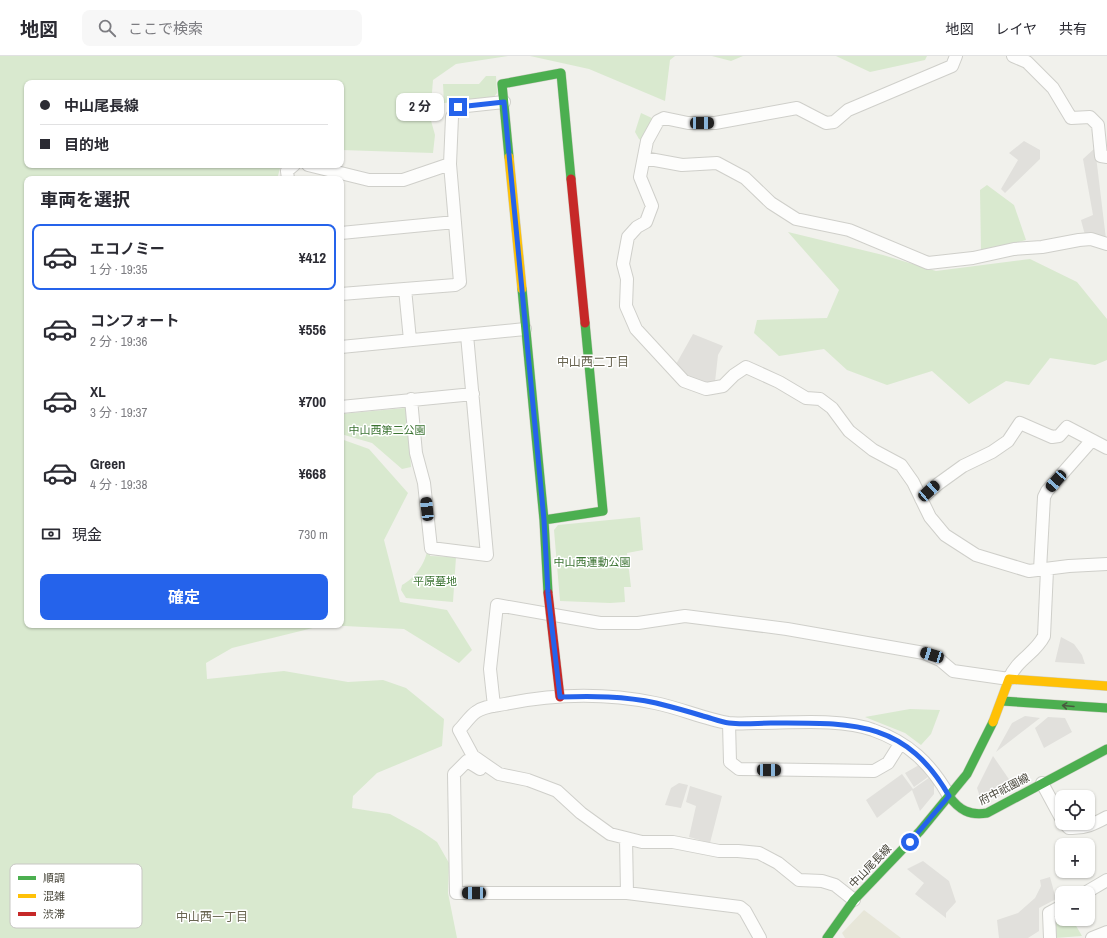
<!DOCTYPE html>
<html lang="ja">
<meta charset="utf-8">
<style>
body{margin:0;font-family:"Archivo Narrow","Noto Sans JP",sans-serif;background:#f7f7f7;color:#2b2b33;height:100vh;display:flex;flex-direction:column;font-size:15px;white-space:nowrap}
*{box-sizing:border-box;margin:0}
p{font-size:13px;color:#7c7c81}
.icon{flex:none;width:22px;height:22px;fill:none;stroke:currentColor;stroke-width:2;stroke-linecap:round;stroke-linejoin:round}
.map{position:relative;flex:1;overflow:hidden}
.panel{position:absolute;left:24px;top:120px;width:320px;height:452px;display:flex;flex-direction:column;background:#fff;border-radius:8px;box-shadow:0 1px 3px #0004}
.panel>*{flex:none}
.hud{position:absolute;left:24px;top:24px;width:320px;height:88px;border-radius:8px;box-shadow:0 1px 3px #0004;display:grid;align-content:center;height:88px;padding:0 16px;background:#fff}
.buttons{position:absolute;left:1055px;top:734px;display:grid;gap:8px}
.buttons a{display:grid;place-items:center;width:40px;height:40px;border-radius:8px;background:#fff;box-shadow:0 1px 3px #0004;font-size:20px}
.end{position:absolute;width:18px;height:18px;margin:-9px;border:5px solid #2563eb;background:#fff;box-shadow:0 0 0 2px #fff}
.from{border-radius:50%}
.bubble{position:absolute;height:28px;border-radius:8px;background:#fff;box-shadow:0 1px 3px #0004;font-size:13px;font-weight:700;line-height:28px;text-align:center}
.car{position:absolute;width:12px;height:24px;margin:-12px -6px;border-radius:5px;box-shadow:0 0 3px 1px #0007;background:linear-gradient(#222 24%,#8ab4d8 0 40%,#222 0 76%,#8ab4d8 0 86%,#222 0)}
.hud b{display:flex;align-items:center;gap:14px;height:38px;font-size:15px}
.hud b+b{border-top:1px solid #e1e1e2}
.hud i{width:10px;height:10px;background:#2b2b33}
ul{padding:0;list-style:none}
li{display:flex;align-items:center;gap:12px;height:66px;margin:0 8px 6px;padding:0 8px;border:2px solid transparent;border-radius:8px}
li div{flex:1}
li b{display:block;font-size:15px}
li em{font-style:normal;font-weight:700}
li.selected{border-color:#2563eb}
li>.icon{width:36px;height:36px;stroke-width:1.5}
h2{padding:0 16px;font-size:18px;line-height:48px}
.pay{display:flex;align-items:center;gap:10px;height:44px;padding:0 16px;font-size:15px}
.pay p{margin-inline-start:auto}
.primary-button{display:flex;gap:8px;margin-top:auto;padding:8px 16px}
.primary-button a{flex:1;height:46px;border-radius:8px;background:#2563eb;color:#fff;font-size:16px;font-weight:700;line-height:46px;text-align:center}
header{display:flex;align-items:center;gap:24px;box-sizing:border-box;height:56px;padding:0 20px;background:#fff;border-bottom:1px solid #e1e1e2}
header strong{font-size:19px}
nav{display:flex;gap:22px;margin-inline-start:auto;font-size:14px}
.search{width:280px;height:36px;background:#f7f7f7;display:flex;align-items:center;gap:10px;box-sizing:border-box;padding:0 14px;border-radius:8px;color:#7c7c81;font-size:15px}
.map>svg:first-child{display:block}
.education{fill:#e7e6d9}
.green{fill:#d9e9cf}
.parking{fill:#e1e0dc}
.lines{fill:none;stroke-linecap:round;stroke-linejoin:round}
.street-casing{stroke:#cfcfca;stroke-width:14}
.fast-casing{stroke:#cecec3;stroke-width:10}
.slow-casing{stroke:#cecec3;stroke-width:10}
.jam-casing{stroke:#cecec3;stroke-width:10}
.street{stroke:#fdfdfc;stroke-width:12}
.fast{stroke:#4caf50;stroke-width:9}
.slow{stroke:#ffc107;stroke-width:9}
.jam{stroke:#c62828;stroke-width:9}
.jam-bridge-casing{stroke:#cecec3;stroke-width:10;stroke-linecap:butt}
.jam-bridge{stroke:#c62828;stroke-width:9}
.oneway{stroke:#485a3e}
.route{stroke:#2563eb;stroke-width:5}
.labels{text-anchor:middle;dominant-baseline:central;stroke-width:3;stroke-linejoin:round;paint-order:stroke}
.park-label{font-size:11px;fill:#3b7332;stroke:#fff}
.street-label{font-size:11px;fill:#474539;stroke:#fff}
.neighbourhood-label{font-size:12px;fill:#696551;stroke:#fff}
.key{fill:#fff;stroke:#c8c7c4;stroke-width:1}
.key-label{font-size:11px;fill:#474539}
</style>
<header>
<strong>地図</strong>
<div class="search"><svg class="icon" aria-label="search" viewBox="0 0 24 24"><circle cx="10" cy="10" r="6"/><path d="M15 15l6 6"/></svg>ここで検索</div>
<nav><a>地図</a><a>レイヤ</a><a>共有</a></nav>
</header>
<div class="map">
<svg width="1107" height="882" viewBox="0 0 1107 882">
<rect width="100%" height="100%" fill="#f1f1ec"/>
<path class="education" d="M864,854l37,28h-56l-3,-5z"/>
<path class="green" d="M0,0h508l-52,8 -23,16 -3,37 5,18 -2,18 -92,-3v-67h-314v82h254l-4,14h-250v446h314v-186l28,10 39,44 -24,47 16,62 47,8 25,40 -13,13 -55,-34 -79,-4 -93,23 -26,15 1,16 77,-8 64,11 35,-2 23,8 38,31 -2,27 -65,27 -24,23 -1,12 38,6 31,17 16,11 12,21 -1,30 9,45h-457z
M530,0h145l-5,4 -5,41 -76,-32z
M712,0h31l-12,5z
M836,0h91l-2,4 -55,12z
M486,20h10l1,17 -4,5 -49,5 -1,-19h36z
M641,57l13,6 -12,22 -3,-2 -4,-7z
M987,129l27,20 12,35 -45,12 -1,-62z
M788,176l95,23 53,16 94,-12 47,23 30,37v41l-12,5 -45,-7 -21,27 -23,-4 -37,23 -37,-33 -45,14 -40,-15 -23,-21 -45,7 -25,-23 3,-13 70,-2 12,-28z
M405,352l2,2 4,57 -9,2 -30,-26 -31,-9v-20z
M640,461l3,33 -16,3 4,34h-7l1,15 -15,1 -50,-2 -6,-71 4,-5z
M427,495h3v5l26,1 -3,45 -47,-4 -5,-8 1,-5c12,-6 23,-21 25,-34z
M910,653l30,1 -9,24 -10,11 -16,-12 -40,-16z
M1059,855h3v8h10l10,17 -27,2 -1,-19z"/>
<path class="parking" d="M1024,85l16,9v9l-35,34 -4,-4 17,-29 -9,-7z
M1095,92l11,91 -21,-4 -4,-15 12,-5 -10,-56z
M693,278l30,12 -5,9 -3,27 -5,2 -23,-7 -12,-11z
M1061,581l13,7 8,11 3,9 -30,-2z
M1025,660l15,2 -44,34 16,-29z
M1048,661l17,1 7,14 -28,16 -9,-20z
M993,700l22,32 -17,9 -17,3 -4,-12z
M919,709l9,12 -14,10 -9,-14z
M902,718l11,15 17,-12 4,7v10l-14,17 -8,-21 -35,28 -11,-18z
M679,727l9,2 -7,23 -16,-3 6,-17z
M690,730l32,10 -12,47 -21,-6 7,-31 -10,-4z
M923,805l26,20 7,21 -10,11v5l-31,-24 9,-11 -17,-14z
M1050,821l6,22 -17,9v23l-11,7h-29l-2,-18 21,-7 17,-15 6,-12 -1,-6z"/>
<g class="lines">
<defs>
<path id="street" d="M956,0l-4,10 -104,44 -14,12 -8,1 -29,-15 -82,15h-27l-24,-5 -6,3 -11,20 -7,36 12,29 -6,16 -9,5 -9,10 -5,27 4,15 -1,27 10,23 48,52 22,8 17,-3 11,-11 12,-8 33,15 27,16 14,1 12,9 17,23 24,19 28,15 12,17 17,35 15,18 31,20 53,16 40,-5 38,-2
M1013,0l14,6 26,26 18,30 19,-1 8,8 3,31 6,1
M644,102l38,7 35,-2 28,15 26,25 25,16 53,11 79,33 45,-5 41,-9 28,-2 37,-7 12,-1 16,5
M308,109l61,15h34l47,-16
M288,123l-1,-8 7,-6
M341,177l114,-11
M405,233l5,51
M341,238l114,-9 5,-3 -10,-118 2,-47 5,-10 47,-5
M341,291l184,-18
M411,343l5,54 8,30 7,65 56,7 -20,-220
M341,351l132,-13
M921,443l17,-15 25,-18 29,-14 16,-11 12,-18 32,14 7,-1 8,-9 40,21
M1040,514l4,-73 3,-6 45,-51
M494,650l-4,-37 7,-64 103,18h38l47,-7 102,13 137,24 16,7 13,11 56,8c8,-20 26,-25 35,-43l3,-66
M729,667l1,39 9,7 135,2 14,-8 12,-19
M480,713l-13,-8 -13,13 2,119h171l113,14 5,4 15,27
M1042,727l20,37
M1064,767l5,5c15,1 25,-4 38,-11
M626,782l1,55
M1085,837l22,-13
M854,844l-19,-15 -13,-4 -23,-1 -21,-17 -19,-10 -21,-2h-19l-46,-9h-31l-32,-8 -29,-21 -24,-22 -29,-11 -29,-6 -26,-18 -14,-26c6,-6 11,-14 17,-18 8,-6 19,-6 29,-8 49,-10 101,-11 150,-1 25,5 49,16 73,20 9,1 19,0 28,0 34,0 86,-5 117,7 35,12 58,34 76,66
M1050,882l-1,-25 13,-7
M1092,882l15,-6"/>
<path id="fast" d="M509,101l-7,-73 59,-11 10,106
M522,233l22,231 4,73
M544,464l59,-9 -18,-188
M1002,645l105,7
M949,740c10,14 21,20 38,17l120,-64
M827,882l27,-38 66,-69 47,-57 26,-52"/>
<path id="slow" d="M509,101l13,132
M993,666l16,-43 98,7"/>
<path id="jam" d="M571,123l14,144"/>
</defs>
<use href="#street" class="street-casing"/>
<use href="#fast" class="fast-casing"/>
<use href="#slow" class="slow-casing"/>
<use href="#jam" class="jam-casing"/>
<use href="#street" class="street"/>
<use href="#fast" class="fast"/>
<use href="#slow" class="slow"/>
<use href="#jam" class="jam"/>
<defs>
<path id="jam-bridge" d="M548,537l12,104"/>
</defs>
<use href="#jam-bridge" class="jam-bridge-casing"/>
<use href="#jam-bridge" class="jam-bridge"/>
</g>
<defs><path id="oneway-shaft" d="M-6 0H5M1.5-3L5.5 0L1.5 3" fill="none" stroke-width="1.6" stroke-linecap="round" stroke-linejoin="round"/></defs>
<use class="oneway" href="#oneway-shaft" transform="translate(1068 650) rotate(-175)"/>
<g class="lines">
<path class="route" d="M458,51l46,-5 40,418 4,73 12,104c33,-1 64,-1 96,6 16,4 31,8 47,13 8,2 17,6 26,7 14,2 29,0 42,0 79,0 134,-4 178,73l-39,46"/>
</g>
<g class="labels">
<g class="park-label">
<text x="387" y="374">中山西第二公園</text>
<text x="592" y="506">中山西運動公園</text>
<text x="435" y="525">平原墓地</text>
</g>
<g class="street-label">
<text transform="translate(1004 733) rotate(-27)">府中祇園線</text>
<text transform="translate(870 810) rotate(-46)">中山尾長線</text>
</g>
<g class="neighbourhood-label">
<text x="593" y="306">中山西二丁目</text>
<text x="212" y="861">中山西一丁目</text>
</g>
</g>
<rect x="10" y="808" width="132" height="64" rx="6" class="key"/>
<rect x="18" y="820" width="18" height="4" fill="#4caf50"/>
<rect x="18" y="838" width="18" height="4" fill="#ffc107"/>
<rect x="18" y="856" width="18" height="4" fill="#c62828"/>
<g class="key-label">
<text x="43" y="826">順調</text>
<text x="43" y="844">混雑</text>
<text x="43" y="862">渋滞</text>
</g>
</svg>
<div class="buttons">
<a><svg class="icon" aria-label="locate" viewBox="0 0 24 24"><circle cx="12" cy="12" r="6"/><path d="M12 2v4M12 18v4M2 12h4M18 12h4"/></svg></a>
<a>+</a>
<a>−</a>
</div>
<i class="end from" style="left:910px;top:786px"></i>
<i class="end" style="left:458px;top:51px"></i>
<div class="bubble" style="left:396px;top:37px;width:48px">2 分</div>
<i class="car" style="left:702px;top:67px;rotate:89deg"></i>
<i class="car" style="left:1056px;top:425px;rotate:221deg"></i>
<i class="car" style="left:929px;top:435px;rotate:48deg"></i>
<i class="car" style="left:427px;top:453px;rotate:354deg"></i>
<i class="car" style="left:932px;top:599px;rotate:287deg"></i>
<i class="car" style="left:769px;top:714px;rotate:91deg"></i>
<i class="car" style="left:474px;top:837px;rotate:270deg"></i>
<div class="hud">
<b><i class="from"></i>中山尾長線</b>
<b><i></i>目的地</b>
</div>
<section class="panel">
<h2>車両を選択</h2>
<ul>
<li class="selected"><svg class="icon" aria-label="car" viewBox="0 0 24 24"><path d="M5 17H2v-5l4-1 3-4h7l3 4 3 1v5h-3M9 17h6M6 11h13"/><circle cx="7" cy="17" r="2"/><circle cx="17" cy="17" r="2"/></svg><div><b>エコノミー</b><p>1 分 · 19:35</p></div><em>¥412</em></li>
<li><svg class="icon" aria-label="car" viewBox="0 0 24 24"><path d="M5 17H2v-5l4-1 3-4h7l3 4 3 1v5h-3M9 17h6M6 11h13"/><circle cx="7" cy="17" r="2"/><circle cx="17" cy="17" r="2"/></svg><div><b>コンフォート</b><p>2 分 · 19:36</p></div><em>¥556</em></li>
<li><svg class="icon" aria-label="car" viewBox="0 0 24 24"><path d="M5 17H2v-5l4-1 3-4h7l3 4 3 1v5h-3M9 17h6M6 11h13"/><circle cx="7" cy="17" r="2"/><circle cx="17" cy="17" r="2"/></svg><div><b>XL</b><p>3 分 · 19:37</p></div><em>¥700</em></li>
<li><svg class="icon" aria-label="car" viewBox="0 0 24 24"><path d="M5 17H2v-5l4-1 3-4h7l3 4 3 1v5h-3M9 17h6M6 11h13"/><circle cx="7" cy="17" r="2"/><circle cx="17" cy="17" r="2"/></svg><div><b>Green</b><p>4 分 · 19:38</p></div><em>¥668</em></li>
</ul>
<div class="pay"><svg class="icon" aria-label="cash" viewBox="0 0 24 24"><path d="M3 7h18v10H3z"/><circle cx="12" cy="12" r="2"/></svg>現金<p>730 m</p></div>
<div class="primary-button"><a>確定</a></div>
</section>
</div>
